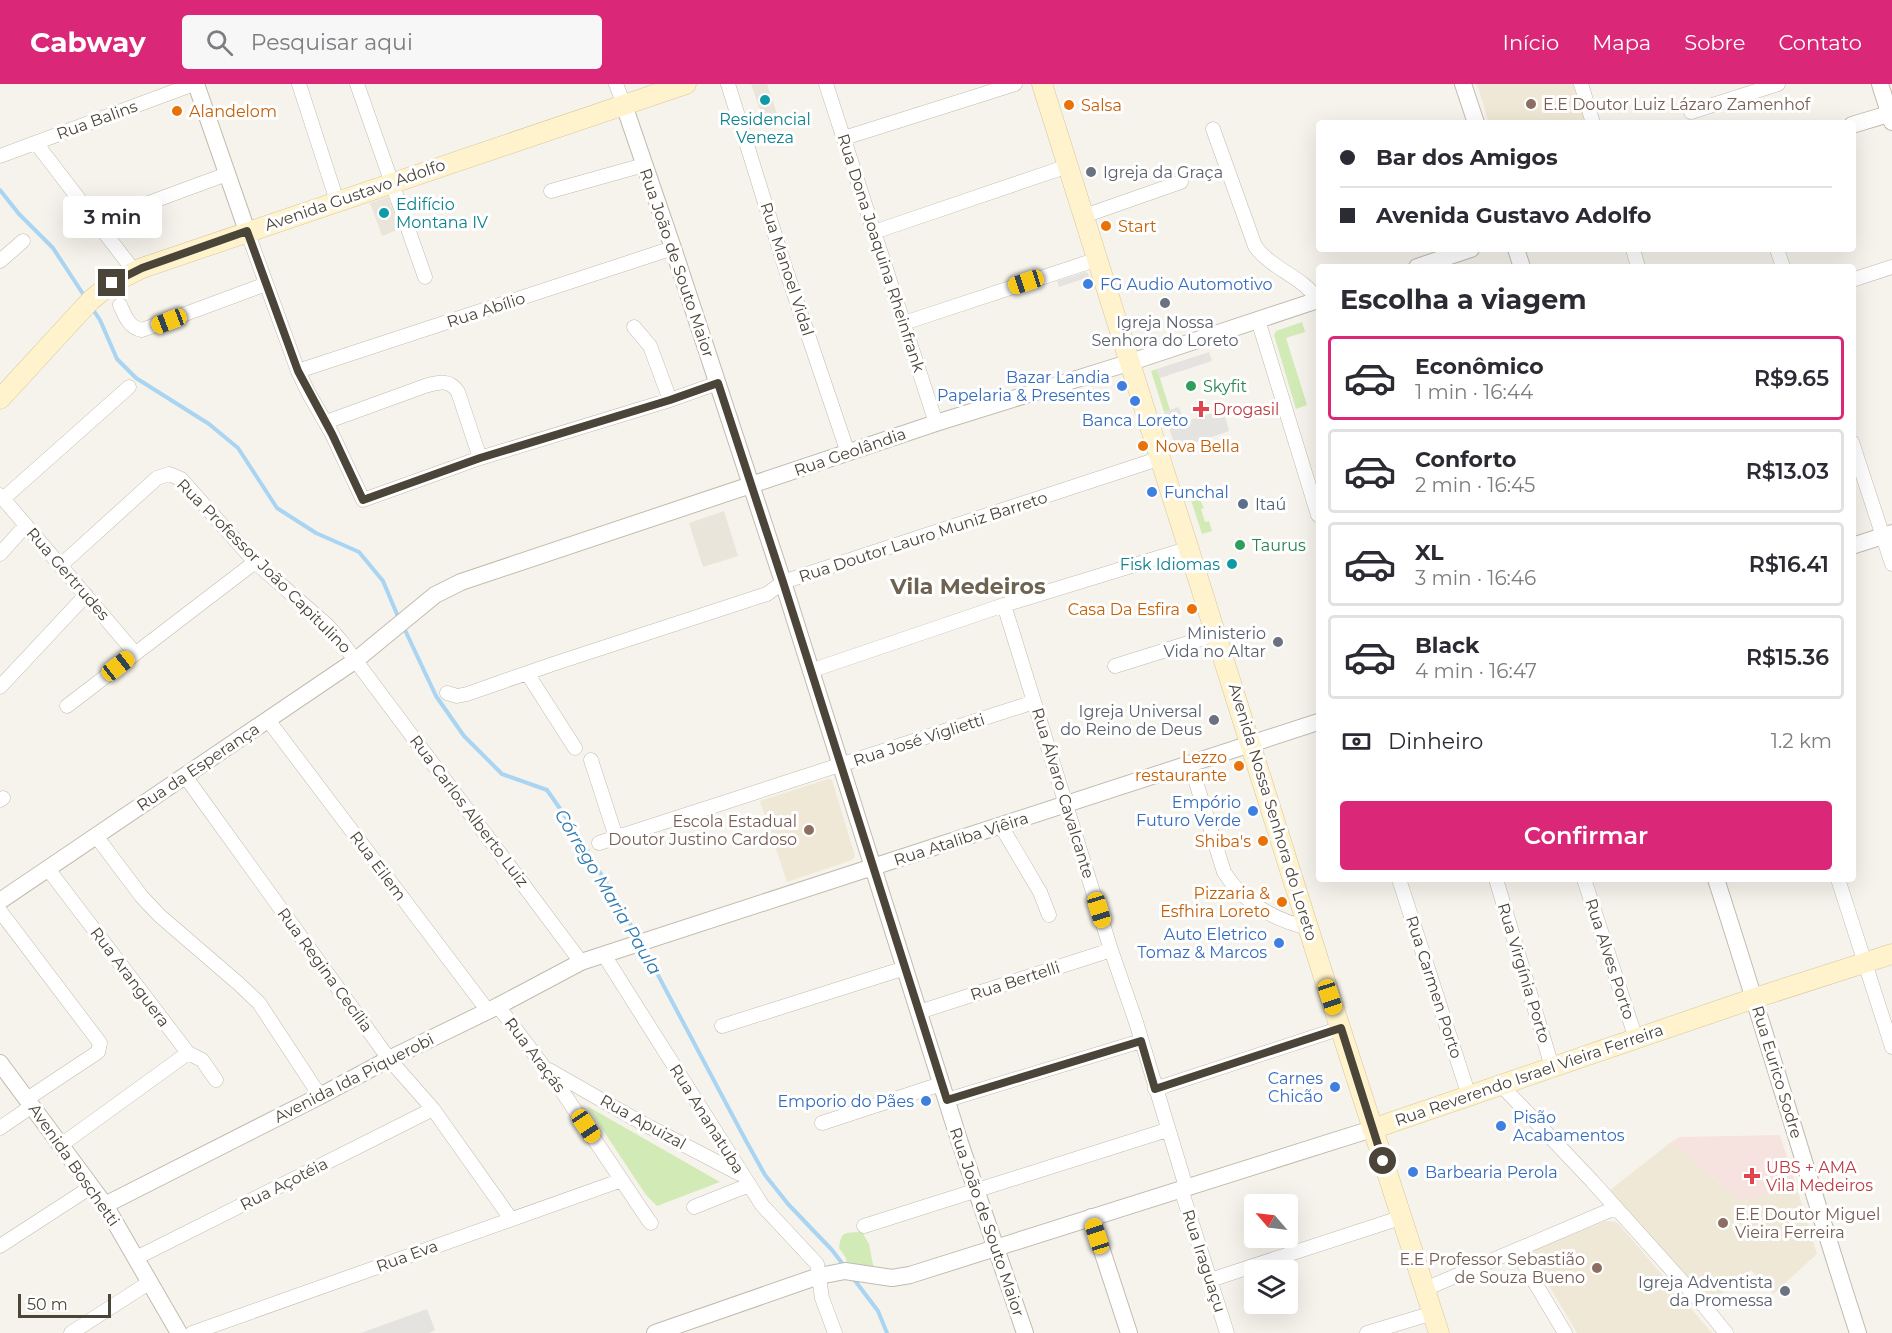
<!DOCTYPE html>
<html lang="pt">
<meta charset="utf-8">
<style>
body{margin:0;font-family:Montserrat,sans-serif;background:#f7f7f7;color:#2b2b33;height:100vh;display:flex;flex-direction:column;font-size:22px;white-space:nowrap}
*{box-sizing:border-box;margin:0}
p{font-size:20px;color:#7c7c81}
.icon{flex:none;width:33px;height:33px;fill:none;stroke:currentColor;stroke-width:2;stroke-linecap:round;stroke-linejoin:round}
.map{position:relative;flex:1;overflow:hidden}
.panel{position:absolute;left:1316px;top:180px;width:540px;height:618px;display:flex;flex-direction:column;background:#fff;border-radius:6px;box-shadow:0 6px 24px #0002}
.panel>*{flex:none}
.banner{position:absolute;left:1316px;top:36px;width:540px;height:132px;border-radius:6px;box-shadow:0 6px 24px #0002;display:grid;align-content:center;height:132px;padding:0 24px;background:#fff}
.needle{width:39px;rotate:298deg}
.fabs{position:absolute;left:1244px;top:1110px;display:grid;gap:12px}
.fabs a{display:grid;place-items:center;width:54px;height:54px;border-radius:6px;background:#fff;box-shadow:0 6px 24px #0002;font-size:30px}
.scale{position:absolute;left:18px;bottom:15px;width:93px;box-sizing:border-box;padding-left:6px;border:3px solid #4b4439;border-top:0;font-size:16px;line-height:21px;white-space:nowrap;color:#4b4439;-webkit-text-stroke:4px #fff;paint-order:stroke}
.end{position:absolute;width:27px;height:27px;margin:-14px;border:8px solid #4b4439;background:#fff;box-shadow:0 0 0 3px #fff}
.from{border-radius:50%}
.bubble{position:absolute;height:42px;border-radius:6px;background:#fff;box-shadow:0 6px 24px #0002;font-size:20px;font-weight:600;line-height:42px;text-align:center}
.car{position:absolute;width:18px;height:36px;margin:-18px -9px;border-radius:8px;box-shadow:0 0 4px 2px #0007;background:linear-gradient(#f5c518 24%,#345 0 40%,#f5c518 0 76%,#345 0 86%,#f5c518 0)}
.banner b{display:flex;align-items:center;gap:21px;height:57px;font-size:22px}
.banner b+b{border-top:2px solid #e1e1e2}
.banner i{width:15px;height:15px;background:#2b2b33}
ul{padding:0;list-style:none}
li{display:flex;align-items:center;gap:18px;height:84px;margin:0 12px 9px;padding:0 12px;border:3px solid #e1e1e2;border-radius:6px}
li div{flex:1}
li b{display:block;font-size:22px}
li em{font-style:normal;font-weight:600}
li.on{border-color:#db2777}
li>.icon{width:54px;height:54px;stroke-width:1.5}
h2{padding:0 24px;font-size:27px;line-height:72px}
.pay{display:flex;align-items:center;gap:15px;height:66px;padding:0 24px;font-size:22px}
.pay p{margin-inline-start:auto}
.primary-button{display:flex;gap:12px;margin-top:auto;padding:12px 24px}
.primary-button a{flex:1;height:69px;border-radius:6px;background:#db2777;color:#fff;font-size:24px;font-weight:600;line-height:69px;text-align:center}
header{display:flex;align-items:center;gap:36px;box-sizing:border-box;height:84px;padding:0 30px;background:#db2777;color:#fff}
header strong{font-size:28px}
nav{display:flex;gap:33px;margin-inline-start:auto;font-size:21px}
.search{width:420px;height:54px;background:#f7f7f7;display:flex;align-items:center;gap:15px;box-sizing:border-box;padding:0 21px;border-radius:6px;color:#7c7c81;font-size:22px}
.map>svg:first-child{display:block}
.residential{fill:#eae5da}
.education{fill:#efe8d6}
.medical{fill:#f6e3e0}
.green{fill:#d2eab5}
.parking{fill:#e5e3e0}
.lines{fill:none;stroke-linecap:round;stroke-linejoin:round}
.stream{stroke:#a9d4f2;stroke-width:4}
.minor-casing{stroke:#c2bbae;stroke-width:15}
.tertiary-casing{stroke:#c2bbae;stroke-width:18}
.secondary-casing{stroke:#d6c79b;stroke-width:21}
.minor{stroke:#fff;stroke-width:14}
.tertiary{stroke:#fff;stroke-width:16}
.secondary{stroke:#fff3cd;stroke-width:20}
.route{stroke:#4b4439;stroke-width:8}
.culture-dot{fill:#0f9aa8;stroke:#fff;stroke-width:2}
.education-dot{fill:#8d6e63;stroke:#fff;stroke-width:2}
.food-dot{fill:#e8710a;stroke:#fff;stroke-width:2}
.worship-dot{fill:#6b7280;stroke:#fff;stroke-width:2}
.shop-dot{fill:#3f7fe0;stroke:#fff;stroke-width:2}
.leisure-dot{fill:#2e9e5b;stroke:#fff;stroke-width:2}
.health-dot{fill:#e0444e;stroke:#fff;stroke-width:2}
.service-dot{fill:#5c6f8a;stroke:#fff;stroke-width:2}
.labels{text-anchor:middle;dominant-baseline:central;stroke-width:6;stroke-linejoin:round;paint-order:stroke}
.education-label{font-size:16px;fill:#785e54;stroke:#fff;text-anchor:start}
.food-label{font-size:16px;fill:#c56008;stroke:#fff;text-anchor:start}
.culture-label{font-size:16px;fill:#0d838f;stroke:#fff}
.street-label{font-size:16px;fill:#4b4439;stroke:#fff}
.worship-label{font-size:16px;fill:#5b616d;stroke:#fff;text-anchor:end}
.shop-label{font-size:16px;fill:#366cbe;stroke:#fff;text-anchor:end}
.leisure-label{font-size:16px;fill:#27864d;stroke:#fff;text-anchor:start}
.health-label{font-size:16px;fill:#be3a42;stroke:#fff;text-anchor:start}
.service-label{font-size:16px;fill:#4e5e75;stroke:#fff;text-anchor:start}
.water-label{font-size:18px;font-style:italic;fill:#2e7ab2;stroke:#fff}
.district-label{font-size:22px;font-weight:bold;fill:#6e6250;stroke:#fff}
</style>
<header>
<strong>Cabway</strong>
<div class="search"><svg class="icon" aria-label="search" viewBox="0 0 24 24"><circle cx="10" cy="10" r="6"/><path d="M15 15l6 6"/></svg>Pesquisar aqui</div>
<nav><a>Início</a><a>Mapa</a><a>Sobre</a><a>Contato</a></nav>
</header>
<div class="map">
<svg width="1892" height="1249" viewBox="0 0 1892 1249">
<rect width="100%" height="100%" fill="#f6f3ec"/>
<path class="residential" d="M751,0h16l12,36 -14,5z
M388,113l12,32 -18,7 -12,-33z
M724,427l14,45 -35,11 -14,-44z"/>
<path class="education" d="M1477,0h96l12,39h-96z
M828,695l4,1 23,76 -3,4 -65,22 -27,-81z
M1671,1058l71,60 54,-17 21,69 -44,40 -22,-24 -40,32 -102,-111z
M1606,1137l11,1 95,111h-135l-48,-81z"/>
<path class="medical" d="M1780,1051l16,50 -54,17 -71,-60 9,-5z"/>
<path class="green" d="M1302,238l3,10 -19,6 21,67 -11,4 -22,-74 2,-4z
M1157,285l13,41 -6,2 -13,-41z
M1195,405l9,19 -3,1 4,13 4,-1 3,10 -10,3 -14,-43z
M587,1022l133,76 -63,24 -11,-11z
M862,1148l7,12 5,26 -27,-6 -1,-6 -7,-10c2,-18 7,-15 23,-16z"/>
<path class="parking" d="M1085,188l3,1 1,4 -30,10 -2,-6z
M1209,268l3,9 -52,17 -3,-9z
M1179,323l5,15 39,-12 6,21 -53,18 -12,-37z
M427,1225l8,21 -6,3h-68z"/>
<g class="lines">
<path class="stream" d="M0,106l19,24 34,34 32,49
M92,224l8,12 17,39 19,19 73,46 29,24 39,60 39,25 43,19 24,29 16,38
M404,544l32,68 28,40 38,38 45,16 30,43 62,106
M642,861l103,194 20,36 23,29 44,46 13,17
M853,1194l25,33 9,22"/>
<defs>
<path id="minor" d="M299,0l38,117
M357,0l68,193
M616,0l8,21
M728,0l56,180 64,189
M826,0l110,339
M1581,0l12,39
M1691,28l87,-28
M1213,45l42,117c16,23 47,30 63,54
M844,54l171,-54
M36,59l98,128
M0,72l194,-72
M551,107l93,-26
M1084,132l97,-34
M97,138l130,-48
M247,147l51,140 10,21 24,42 31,66 117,-42 190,-58 48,-17
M874,148l194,-66
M1633,165l5,18
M1777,165l6,18
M0,177l23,-20
M1852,196l40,-13
M120,221c5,11 9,23 22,25l124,-46
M1258,236l60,195
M904,239l194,-64
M634,243l16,19 20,54
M298,287l375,-123
M326,338l99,-36c14,-4 25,-7 33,6l22,66
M1852,358l40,122
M0,411l135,158
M3,415l126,-112
M0,470l26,-29
M61,481l96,-87 12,-4 12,5 74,83 73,64 13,15 240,321
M1004,521l107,345 25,72 50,165
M1115,582l102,-32
M810,587l194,-66 186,-57
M527,589l48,75
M0,603l86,-92
M447,609l10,3 10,-2 86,-30 214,-70 16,-12 378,-124
M67,622l188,-144
M268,636l220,291
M591,676l25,77
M1190,679l34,109c18,30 52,49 85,56
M185,692l204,283 44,50 78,110
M0,716l3,-2
M1001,742l39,66 9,23
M96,752l46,61 18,19 79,68 20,19 61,93
M599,759l435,-141
M48,785l140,184 14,7 14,20
M1399,795l70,217
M1496,795l56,188
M1584,795l52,160
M1838,795l54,168
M0,827l100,132 -2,9 -71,47
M604,871l158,250 55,59 5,34 13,35
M498,922l64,85 87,130 2,2
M919,928l192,-62
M722,942l183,-58
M549,986l91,52 100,52
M1501,1001l91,96 113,126 21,26
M1155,1005l186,-61
M947,1016l194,-59
M822,1039l119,-39
M0,1044l32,-22
M61,1061l127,-92
M1181,1105l46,144
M694,1123l55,-22
M864,1142l303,-96
M0,1162l91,-59
M1516,1167l49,82
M136,1174l297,-149
M1210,1196l193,-63
M1425,1205l190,-81
M71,1249l79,-51
M192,1249l430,-153
M1367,1249l66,-20"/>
<path id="tertiary" d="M196,0l51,147
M1463,0l13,39
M1880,0l12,38
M624,21l49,143 110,334 177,561 65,190
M1852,41l40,-12
M1516,165l6,18
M1417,183l54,-18
M1852,462l40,-13
M1716,795c49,151 93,303 142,454
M0,817l356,-241 79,-65 26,-13 475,-159 195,-61 187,-62
M0,979l105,142 74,128
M105,1121l215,-109 69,-37 109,-53 83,-44 737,-240
M1091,1133l38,116
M655,1249l164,-57 26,-5 47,7 18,-3 462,-146"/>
<path id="secondary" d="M1042,0l283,897 114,352
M0,315l91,-99 21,-17 30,-15 544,-184
M1372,1045l383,-131 137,-44"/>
</defs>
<use href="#minor" class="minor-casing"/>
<use href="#tertiary" class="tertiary-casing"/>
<use href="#secondary" class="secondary-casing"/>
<use href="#minor" class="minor"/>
<use href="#tertiary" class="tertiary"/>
<use href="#secondary" class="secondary"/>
</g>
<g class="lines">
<path class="route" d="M112,199l30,-15 105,-37 51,140 34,63 31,66 117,-42 190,-58 48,-17 65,199 164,518 194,-59 14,48 186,-61 42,133"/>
</g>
<g class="culture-dot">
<circle cx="765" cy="16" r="6"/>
<circle cx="384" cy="129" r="6"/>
<circle cx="1232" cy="480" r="6"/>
</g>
<g class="education-dot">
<circle cx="1531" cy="20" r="6"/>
<circle cx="809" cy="746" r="6"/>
<circle cx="1723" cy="1139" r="6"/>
<circle cx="1597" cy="1184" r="6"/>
</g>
<g class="food-dot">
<circle cx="1069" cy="21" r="6"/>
<circle cx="177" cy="27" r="6"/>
<circle cx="1106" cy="142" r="6"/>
<circle cx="1143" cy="362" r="6"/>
<circle cx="1192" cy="525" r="6"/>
<circle cx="1239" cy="682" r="6"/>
<circle cx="1263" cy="757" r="6"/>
<circle cx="1282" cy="818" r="6"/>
</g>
<g class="worship-dot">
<circle cx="1091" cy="88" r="6"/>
<circle cx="1165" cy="219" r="6"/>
<circle cx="1278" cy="558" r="6"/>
<circle cx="1214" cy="636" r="6"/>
<circle cx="1785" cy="1207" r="6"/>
</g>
<g class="shop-dot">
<circle cx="1088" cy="200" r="6"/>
<circle cx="1122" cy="302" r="6"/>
<circle cx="1135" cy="317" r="6"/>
<circle cx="1152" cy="408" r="6"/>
<circle cx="1253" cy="727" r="6"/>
<circle cx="1279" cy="859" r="6"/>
<circle cx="1335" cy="1003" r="6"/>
<circle cx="926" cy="1017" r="6"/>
<circle cx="1501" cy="1042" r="6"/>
<circle cx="1413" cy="1088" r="6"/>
</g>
<g class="leisure-dot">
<circle cx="1191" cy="302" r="6"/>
<circle cx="1240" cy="461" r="6"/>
</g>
<g class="health-dot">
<path d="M1198 316h6v6h6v6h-6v6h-6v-6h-6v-6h6z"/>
<path d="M1749 1083h6v6h6v6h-6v6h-6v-6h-6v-6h6z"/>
</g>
<circle class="service-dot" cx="1243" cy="420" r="6"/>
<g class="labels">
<g class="education-label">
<text x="1543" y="20">E.E Doutor Luiz Lázaro Zamenhof</text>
<text x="797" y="737" text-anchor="end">Escola Estadual<tspan x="797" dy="18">Doutor Justino Cardoso</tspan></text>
<text x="1735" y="1130">E.E Doutor Miguel<tspan x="1735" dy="18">Vieira Ferreira</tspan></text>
<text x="1585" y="1175" text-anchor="end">E.E Professor Sebastião<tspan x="1585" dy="18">de Souza Bueno</tspan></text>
</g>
<g class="food-label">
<text x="1081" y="21">Salsa</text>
<text x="189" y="27">Alandelom</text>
<text x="1118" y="142">Start</text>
<text x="1155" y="362">Nova Bella</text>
<text x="1180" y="525" text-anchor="end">Casa Da Esfira</text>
<text x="1227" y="673" text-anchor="end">Lezzo<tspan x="1227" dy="18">restaurante</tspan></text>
<text x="1251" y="757" text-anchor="end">Shiba's</text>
<text x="1270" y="809" text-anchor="end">Pizzaria &amp;<tspan x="1270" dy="18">Esfhira Loreto</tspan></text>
</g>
<g class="culture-label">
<text x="765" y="35">Residencial<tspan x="765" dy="18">Veneza</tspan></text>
<text x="396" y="120" text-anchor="start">Edifício<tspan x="396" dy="18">Montana IV</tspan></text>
<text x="1220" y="480" text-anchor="end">Fisk Idiomas</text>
</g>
<g class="street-label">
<text transform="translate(97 36) rotate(-20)">Rua Balins</text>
<text transform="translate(355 111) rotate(-19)">Avenida Gustavo Adolfo</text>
<text transform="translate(881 169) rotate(72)">Rua Dona Joaquina Rheinfrank</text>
<text transform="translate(677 179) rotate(71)">Rua João de Souto Maior</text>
<text transform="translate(787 185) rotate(72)">Rua Manoel Vidal</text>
<text transform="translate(486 226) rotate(-18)">Rua Abílio</text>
<text transform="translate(850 368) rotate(-19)">Rua Geolândia</text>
<text transform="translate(923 453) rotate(-18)">Rua Doutor Lauro Muniz Barreto</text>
<text transform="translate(264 482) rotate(45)">Rua Professor João Capitulino</text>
<text transform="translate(68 490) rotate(49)">Rua Gertrudes</text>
<text transform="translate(919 656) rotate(-18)">Rua José Viglietti</text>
<text transform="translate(198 683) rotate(-34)">Rua da Esperança</text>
<text transform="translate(1063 709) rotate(73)">Rua Álvaro Cavalcante</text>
<text transform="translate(469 727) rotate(53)">Rua Carlos Alberto Luiz</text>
<text transform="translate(1273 728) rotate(73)">Avenida Nossa Senhora do Loreto</text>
<text transform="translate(961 755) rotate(-18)">Rua Ataliba Viêira</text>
<text transform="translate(378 782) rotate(53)">Rua Eilem</text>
<text transform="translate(1610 875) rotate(72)">Rua Alves Porto</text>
<text transform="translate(325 886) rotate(54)">Rua Regina Cecília</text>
<text transform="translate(1524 889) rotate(73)">Rua Virgínia Porto</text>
<text transform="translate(130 893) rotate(53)">Rua Aranguera</text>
<text transform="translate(1015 897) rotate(-18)">Rua Bertelli</text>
<text transform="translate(1434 903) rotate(72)">Rua Carmen Porto</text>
<text transform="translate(535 971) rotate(53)">Rua Araçás</text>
<text transform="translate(1777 988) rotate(73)">Rua Eurico Sodre</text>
<text transform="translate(1529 991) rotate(-19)">Rua Reverendo Israel Vieira Ferreira</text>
<text transform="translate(354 994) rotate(-27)">Avenida Ida Piquerobi</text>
<text transform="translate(707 1035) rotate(58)">Rua Ananatuba</text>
<text transform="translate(643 1038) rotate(29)">Rua Apuizal</text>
<text transform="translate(74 1081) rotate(55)">Avenida Boschetti</text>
<text transform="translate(284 1100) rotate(-27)">Rua Açotéia</text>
<text transform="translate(987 1138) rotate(71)">Rua João de Souto Maior</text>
<text transform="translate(407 1172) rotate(-20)">Rua Eva</text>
<text transform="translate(1204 1177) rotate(72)">Rua Iraguaçu</text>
</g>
<g class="worship-label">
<text x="1103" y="88" text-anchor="start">Igreja da Graça</text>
<text x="1165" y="238" text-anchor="middle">Igreja Nossa<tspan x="1165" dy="18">Senhora do Loreto</tspan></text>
<text x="1266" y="549">Ministerio<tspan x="1266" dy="18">Vida no Altar</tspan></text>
<text x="1202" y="627">Igreja Universal<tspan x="1202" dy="18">do Reino de Deus</tspan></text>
<text x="1773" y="1198">Igreja Adventista<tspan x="1773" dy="18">da Promessa</tspan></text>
</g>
<g class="shop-label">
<text x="1100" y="200" text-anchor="start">FG Audio Automotivo</text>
<text x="1110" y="293">Bazar Landia<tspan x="1110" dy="18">Papelaria &amp; Presentes</tspan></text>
<text x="1135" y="336" text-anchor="middle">Banca Loreto</text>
<text x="1164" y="408" text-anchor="start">Funchal</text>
<text x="1241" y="718">Empório<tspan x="1241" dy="18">Futuro Verde</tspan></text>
<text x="1267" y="850">Auto Eletrico<tspan x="1267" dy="18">Tomaz &amp; Marcos</tspan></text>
<text x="1323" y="994">Carnes<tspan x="1323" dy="18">Chicão</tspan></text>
<text x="914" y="1017">Emporio do Pães</text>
<text x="1513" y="1033" text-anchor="start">Pisão<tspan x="1513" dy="18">Acabamentos</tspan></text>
<text x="1425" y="1088" text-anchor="start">Barbearia Perola</text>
</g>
<g class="leisure-label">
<text x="1203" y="302">Skyfit</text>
<text x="1252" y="461">Taurus</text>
</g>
<g class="health-label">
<text x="1213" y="325">Drogasil</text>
<text x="1766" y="1083">UBS + AMA<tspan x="1766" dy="18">Vila Medeiros</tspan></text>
</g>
<g class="service-label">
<text x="1255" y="420">Itaú</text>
</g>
<g class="water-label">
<text transform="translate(608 808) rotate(59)">Córrego Maria Paula</text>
</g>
<g class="district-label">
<text x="968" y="502">Vila Medeiros</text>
</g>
</g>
</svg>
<div class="fabs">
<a><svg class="needle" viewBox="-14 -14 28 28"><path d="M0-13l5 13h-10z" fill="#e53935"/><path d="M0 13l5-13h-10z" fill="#7c7c81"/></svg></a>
<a><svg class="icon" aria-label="layers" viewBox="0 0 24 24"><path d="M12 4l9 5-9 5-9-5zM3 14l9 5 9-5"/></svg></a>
</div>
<div class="scale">50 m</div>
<i class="end from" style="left:1383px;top:1077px"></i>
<i class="end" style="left:112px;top:199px"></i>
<div class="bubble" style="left:63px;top:112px;width:99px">3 min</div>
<i class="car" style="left:1026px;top:198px;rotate:252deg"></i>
<i class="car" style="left:169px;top:237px;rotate:249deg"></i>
<i class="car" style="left:118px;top:582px;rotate:52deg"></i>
<i class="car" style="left:1099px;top:826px;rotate:163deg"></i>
<i class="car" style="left:1330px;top:913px;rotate:162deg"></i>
<i class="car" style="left:586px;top:1042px;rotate:146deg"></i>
<i class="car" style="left:1097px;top:1152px;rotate:342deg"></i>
<div class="banner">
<b><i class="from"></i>Bar dos Amigos</b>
<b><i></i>Avenida Gustavo Adolfo</b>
</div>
<section class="panel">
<h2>Escolha a viagem</h2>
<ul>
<li class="on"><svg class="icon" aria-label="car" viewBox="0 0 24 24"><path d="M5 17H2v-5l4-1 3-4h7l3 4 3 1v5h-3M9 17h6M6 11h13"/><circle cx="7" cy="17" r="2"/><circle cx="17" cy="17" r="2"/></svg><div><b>Econômico</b><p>1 min · 16:44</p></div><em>R$9.65</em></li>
<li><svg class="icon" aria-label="car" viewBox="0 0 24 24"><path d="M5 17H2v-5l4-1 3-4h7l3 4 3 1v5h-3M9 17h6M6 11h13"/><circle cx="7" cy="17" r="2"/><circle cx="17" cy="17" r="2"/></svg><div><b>Conforto</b><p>2 min · 16:45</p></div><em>R$13.03</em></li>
<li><svg class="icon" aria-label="car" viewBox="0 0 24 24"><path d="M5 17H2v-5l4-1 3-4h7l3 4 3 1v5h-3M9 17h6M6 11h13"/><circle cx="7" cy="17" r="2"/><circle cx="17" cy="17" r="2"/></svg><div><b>XL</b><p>3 min · 16:46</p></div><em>R$16.41</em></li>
<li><svg class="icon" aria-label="car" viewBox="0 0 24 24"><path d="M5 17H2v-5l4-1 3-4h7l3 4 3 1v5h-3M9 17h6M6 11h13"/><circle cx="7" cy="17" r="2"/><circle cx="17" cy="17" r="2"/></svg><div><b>Black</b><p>4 min · 16:47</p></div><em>R$15.36</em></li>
</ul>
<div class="pay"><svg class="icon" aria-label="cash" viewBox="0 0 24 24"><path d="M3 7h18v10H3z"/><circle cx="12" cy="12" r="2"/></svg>Dinheiro<p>1.2 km</p></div>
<div class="primary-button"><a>Confirmar</a></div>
</section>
</div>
